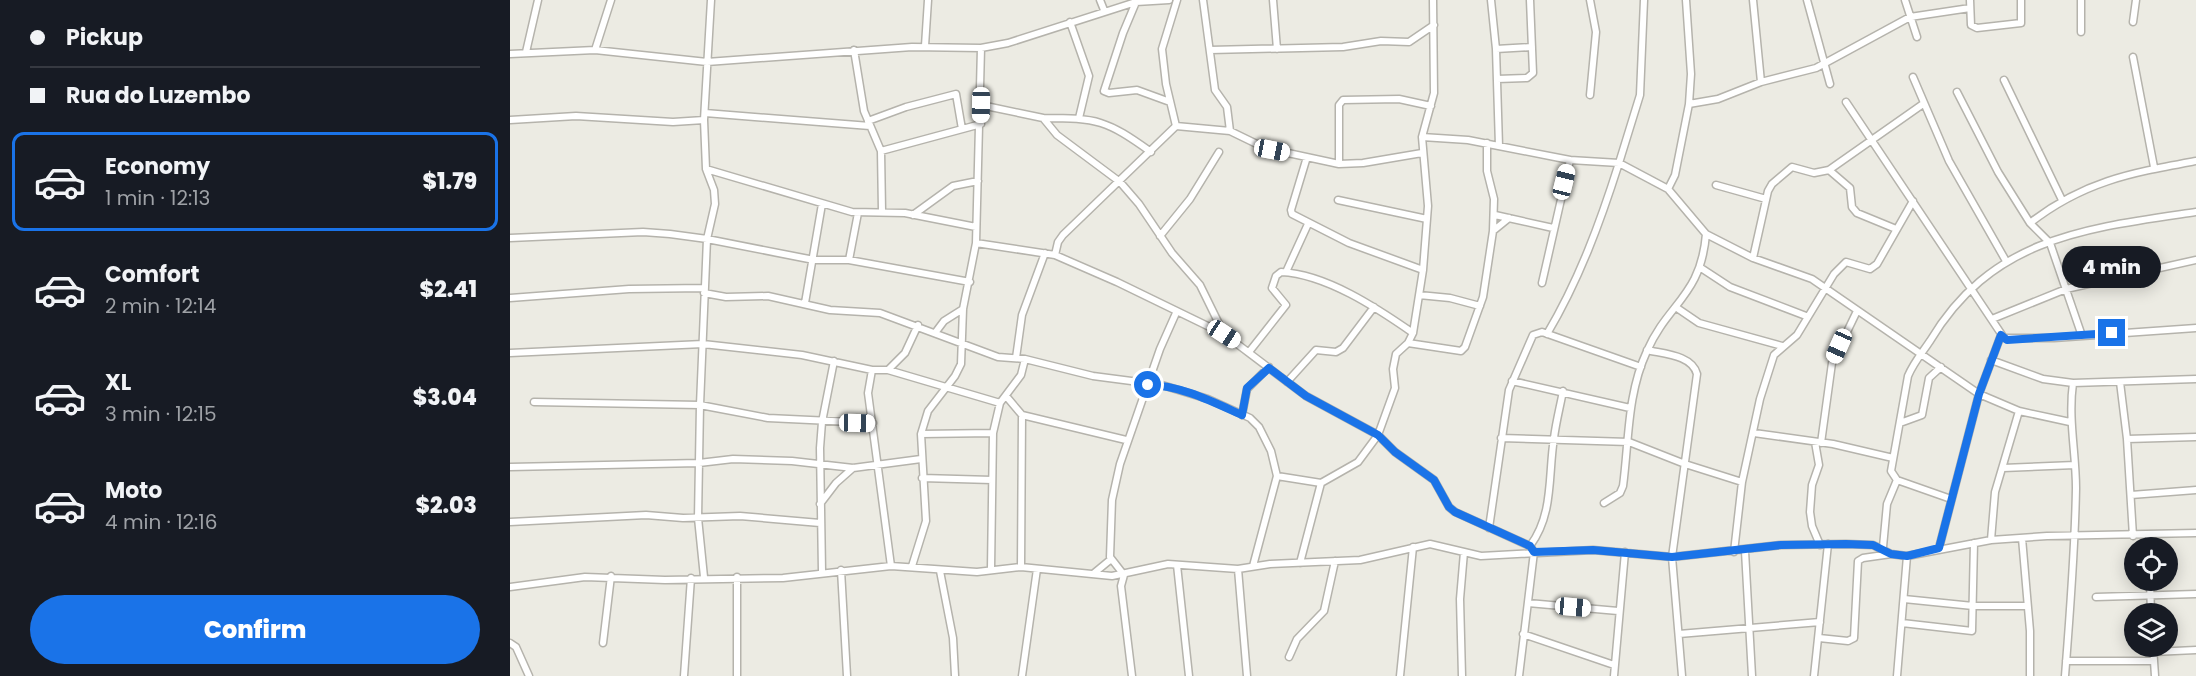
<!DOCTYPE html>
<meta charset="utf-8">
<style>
body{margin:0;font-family:Poppins,sans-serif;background:#20242c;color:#f1f3f6;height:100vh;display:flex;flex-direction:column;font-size:22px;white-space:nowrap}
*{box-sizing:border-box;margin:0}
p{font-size:20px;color:#9ea1a6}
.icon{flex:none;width:33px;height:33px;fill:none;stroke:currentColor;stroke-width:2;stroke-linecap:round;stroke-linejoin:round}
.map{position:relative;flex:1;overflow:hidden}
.sheet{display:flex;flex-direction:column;background:#171b24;width:510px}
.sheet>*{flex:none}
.hud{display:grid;align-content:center;height:132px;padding:0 30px;background:#171b24}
.fabs{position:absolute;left:1614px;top:537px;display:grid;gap:12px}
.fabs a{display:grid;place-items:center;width:54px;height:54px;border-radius:50%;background:#171b24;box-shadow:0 3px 15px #0003;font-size:30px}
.end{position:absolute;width:27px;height:27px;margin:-14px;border:8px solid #1a73e8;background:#fff;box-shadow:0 0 0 3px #fff}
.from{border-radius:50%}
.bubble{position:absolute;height:42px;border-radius:21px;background:#171b24;box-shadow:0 3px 15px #0003;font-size:20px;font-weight:800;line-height:42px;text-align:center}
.car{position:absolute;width:18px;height:36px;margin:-18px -9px;border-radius:8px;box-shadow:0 0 4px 2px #0007;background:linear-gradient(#fff 24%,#345 0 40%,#fff 0 76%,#345 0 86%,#fff 0)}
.hud b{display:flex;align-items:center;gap:21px;height:57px;font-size:22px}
.hud b+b{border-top:2px solid #363941}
.hud i{width:15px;height:15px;background:#f1f3f6}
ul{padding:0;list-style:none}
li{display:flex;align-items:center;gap:18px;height:99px;margin:0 12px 9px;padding:0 18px;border:3px solid transparent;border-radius:12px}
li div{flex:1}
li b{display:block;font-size:22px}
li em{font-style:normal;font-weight:800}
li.selected{border-color:#1a73e8}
li>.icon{width:54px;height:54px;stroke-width:1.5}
.cta{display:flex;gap:12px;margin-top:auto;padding:12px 30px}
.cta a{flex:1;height:69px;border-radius:36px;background:#1a73e8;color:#fff;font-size:24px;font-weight:800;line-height:69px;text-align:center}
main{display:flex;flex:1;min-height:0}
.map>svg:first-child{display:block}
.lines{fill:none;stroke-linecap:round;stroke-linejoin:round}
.minor-casing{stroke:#b5b3ac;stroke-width:9}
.minor{stroke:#fff;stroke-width:6}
.route{stroke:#1a73e8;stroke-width:8}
</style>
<main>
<section class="sheet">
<div class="hud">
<b><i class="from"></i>Pickup</b>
<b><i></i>Rua do Luzembo</b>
</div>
<ul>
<li class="selected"><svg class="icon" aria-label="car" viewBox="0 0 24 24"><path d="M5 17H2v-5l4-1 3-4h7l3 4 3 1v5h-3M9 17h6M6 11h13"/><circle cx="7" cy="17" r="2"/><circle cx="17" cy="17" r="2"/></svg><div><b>Economy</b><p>1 min · 12:13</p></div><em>$1.79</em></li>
<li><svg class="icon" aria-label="car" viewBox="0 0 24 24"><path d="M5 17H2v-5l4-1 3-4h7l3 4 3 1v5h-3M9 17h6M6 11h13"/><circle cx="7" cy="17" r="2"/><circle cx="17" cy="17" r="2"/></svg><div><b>Comfort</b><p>2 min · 12:14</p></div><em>$2.41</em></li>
<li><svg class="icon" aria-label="car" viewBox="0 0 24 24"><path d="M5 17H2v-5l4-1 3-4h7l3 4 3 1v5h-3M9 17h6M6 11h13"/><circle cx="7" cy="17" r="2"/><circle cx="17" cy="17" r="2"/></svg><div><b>XL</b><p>3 min · 12:15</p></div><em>$3.04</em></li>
<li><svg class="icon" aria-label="car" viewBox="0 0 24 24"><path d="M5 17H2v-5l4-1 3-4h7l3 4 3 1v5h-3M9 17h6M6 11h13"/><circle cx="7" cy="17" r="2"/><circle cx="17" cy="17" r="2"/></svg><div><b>Moto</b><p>4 min · 12:16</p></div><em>$2.03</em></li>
</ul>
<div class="cta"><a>Confirm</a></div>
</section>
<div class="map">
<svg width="1686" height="676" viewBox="0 0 1686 676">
<rect width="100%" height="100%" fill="#ecebe3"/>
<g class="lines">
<defs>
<path id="minor" d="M590,0l4,10
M693,0l12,90 12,17 3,24
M763,0l4,49
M981,0l5,49 3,97
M1176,0l5,74 -2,30
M1243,0l8,82
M1297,0l23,84
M1395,0l12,37
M1460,0l1,25 6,3 44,-5v-23
M626,2l-13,31 -19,58 5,2 28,-3 33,12
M560,22l19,54 -10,42
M1623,22l3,-22
M1571,32v-32
M415,46l3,-46
M986,49l36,-2
M85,50l16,-50
M344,50l10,61 17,40 100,-27
M700,50l133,-3 38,-6 28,1 25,-17
M16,52l12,-52
M0,54l85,-4 112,12 205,-15 69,1 27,-5 128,-41 33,-2
M1623,57l21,110
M1403,77l36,84 57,100
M987,79l30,-1 6,-5 -3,-73
M1494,80l58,120
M1447,92l41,80 32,51 20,20 32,93
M1080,95l6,-63 -6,-32
M1336,102l158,236h50l142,-10
M471,105l62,13 14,17 63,47 19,22 33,49 28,32 24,49
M195,113l165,13
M533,118c55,0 63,2 108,34
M0,120l66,-4 97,6 31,-2
M358,121l38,-14 50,-13 6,35
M666,126l54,5 35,17 74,16 24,-1 59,-10
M912,137l46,3 102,20 49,3 21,-68 4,-95
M371,151l1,60
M797,157l-16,53 1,4 57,29 74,27
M829,164v-59l4,-5 56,-1 32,7
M196,169l146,43 53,1 71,14
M1319,170l21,18 2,19 5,6 39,16
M1206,185l50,14
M1158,189l7,-14 14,-71 29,-5 43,-17 55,-14 94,-51 60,-9
M828,200l89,19
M403,215l40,-29 25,-5
M985,215l58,13
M1520,223c54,-42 101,-50 166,-62
M983,231l16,-13
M650,236l30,-37 29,-47
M0,238l133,-6 27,2 37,5 107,21h35l121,22
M466,243l79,12 62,27 107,52 82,62 72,39 17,17 39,28 15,27 6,5 75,34 4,6 -15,124
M545,255l3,-13 5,-7 113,-109 -10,-42 -4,-35 15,-49
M1243,258l15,-67 4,-7 20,-17 22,6 15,-3 94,-66
M339,260l9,-47
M1191,268l29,19 76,29
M776,272l22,-48
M1032,283l28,-123
M194,293l22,4 42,-1 62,14 50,3 118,44 27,2 68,17 69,9 46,14 42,19 9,9 12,24 6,25 -24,90
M909,295l31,3 30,8
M0,298l119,-9 75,-1
M295,303l17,-99
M1167,308l22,15 83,23
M1482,319l74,-30 130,-29
M425,333l9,-12 19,-12
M1037,334c32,-54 53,-111 72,-171l49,26 38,45 47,24 59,21 167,115 40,17 51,11
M898,343l53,8 4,-4 18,-50 10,-66 1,-32 -7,-28v-28
M1137,350c17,4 45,5 50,24l-25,183 10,119
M739,352l37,-47 -14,-17 4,-12 5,-4c45,2 96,36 132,61
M0,353l193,-9 99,11 70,15h16l112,33
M506,358l6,-43 23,-62
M1481,360l52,19 30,4c-5,36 3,70 3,105 -1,63 -6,125 -11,188
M362,370l-4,23 23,173
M378,370l17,-17 13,-28
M1002,381l118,27
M777,382l29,-32 20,2 7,-4 31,-41
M1610,382l7,57 6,97
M1563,383l123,-4
M496,396l16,19 -1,152
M24,402l166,3 68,13 105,5
M512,415l104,25
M732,415l5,-26 22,-22
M1390,423l22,-8 7,-37 12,-11
M1244,433l79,11 60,14
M411,434l72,-1
M991,438l128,4 56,22 57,18 -8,70
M1617,439l69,-2
M1305,442l4,23 -7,20 -2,27 2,14 8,19
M1311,443l11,-80 25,-52
M0,467l189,-4 34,-4 59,2 61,7 68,-9
M1493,468l72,-3
M767,476l44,7
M412,478l70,2
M1232,482l18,-83 14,-44 23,-20 37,-61 12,-12 24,7 7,-5 36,-63
M1621,495l65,-5
M1441,499l-54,-19 -6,-9 17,-95c6,-14 14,-23 22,-35 62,-104 157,-113 266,-129
M1094,503l16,-10 3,-7c6,-45 4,-92 24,-135 21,-48 54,-55 59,-117
M310,504l16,-21 17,-15
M0,522l136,-7 37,3 57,-2 80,7
M979,528l20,-138 24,-55 9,-3 99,35
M1639,535v13
M1512,538l8,93v45
M1481,540l4,-48 24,-81
M1020,546c24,-32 18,-71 24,-108 2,-16 6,-31 9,-47
M1373,547l4,-43 10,-24
M1429,548l40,-154 22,-59
M1235,551l7,125
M790,563l21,-80 37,-21 20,-27 17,-47 -2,-19 3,-15 12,-11 5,-10 10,-63 5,-64 -6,-69 12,-44 -1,-93
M667,565l12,111
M402,566l14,-45 -5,-87 7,-23 27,-35 6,-12 2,-55 13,-66 5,-195
M481,569l2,-136 7,-30 21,-28 4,-16
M728,569l9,107
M331,570l6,106
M312,571l-2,-123 2,-26 12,-61
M430,571l13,67 2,38
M583,574l17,-14
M194,577l-6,-59 2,-113 7,-166 8,-35 -1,-14 -8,-21 -2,-49 7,-120
M1640,580l1,34
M0,587l75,-10 80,3 118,-2 108,-12 86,6 44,-5 91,9 56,-12 70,5 32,-5 90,-4 70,-16 51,12 112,-6 79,7 109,-12 65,-1 27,1 18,9 16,2 84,-16 56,-4 149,-3
M1586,597l100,-3
M1394,599l69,7h54
M1018,603l90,8
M1392,623l70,8 2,-88
M1013,634l91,31
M1169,634l141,-12
M1309,638l29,3 6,-3 4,-77 5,-3 28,-4
M0,643l6,4 13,29
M93,643l8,-67
M1643,646l2,30
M1643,652l43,-2
M779,657l8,-18 27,-28 11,-50
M1556,661h87
M174,676l7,-98
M227,676v-99
M512,676l15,-107
M622,676l-11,-90 3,-11 -14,-18 2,-57 8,-36 40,-115 16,-36
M890,676l13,-129
M952,676l-2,-77 4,-47
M1104,676l11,-124
M1304,676l14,-132
M1387,676l10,-120"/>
</defs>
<use href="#minor" class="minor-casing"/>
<use href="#minor" class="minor"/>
</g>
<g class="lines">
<path class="route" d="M638,385c32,0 65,17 94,30l5,-27 22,-20 37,28 72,39 17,17 39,28 15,27 6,5 75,34 4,6 59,-2 79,7 109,-12 65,-1 27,1 18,9 16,2 32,-8 40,-154 22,-59 6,5 105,-7"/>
</g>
</svg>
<div class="fabs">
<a><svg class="icon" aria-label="locate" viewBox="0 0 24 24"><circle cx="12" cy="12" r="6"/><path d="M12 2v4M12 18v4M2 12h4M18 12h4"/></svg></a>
<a><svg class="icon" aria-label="layers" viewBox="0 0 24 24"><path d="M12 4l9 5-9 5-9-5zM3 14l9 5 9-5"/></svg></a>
</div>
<i class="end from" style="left:638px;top:385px"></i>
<i class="end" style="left:1602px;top:333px"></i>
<div class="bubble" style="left:1552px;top:246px;width:99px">4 min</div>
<i class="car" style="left:471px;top:105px;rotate:181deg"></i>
<i class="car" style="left:762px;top:150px;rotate:101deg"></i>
<i class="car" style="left:1054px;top:182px;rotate:14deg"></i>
<i class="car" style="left:714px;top:334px;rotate:123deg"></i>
<i class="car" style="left:1329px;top:346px;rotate:204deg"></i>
<i class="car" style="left:347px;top:423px;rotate:91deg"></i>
<i class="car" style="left:1063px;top:607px;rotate:95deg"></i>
</div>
</main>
